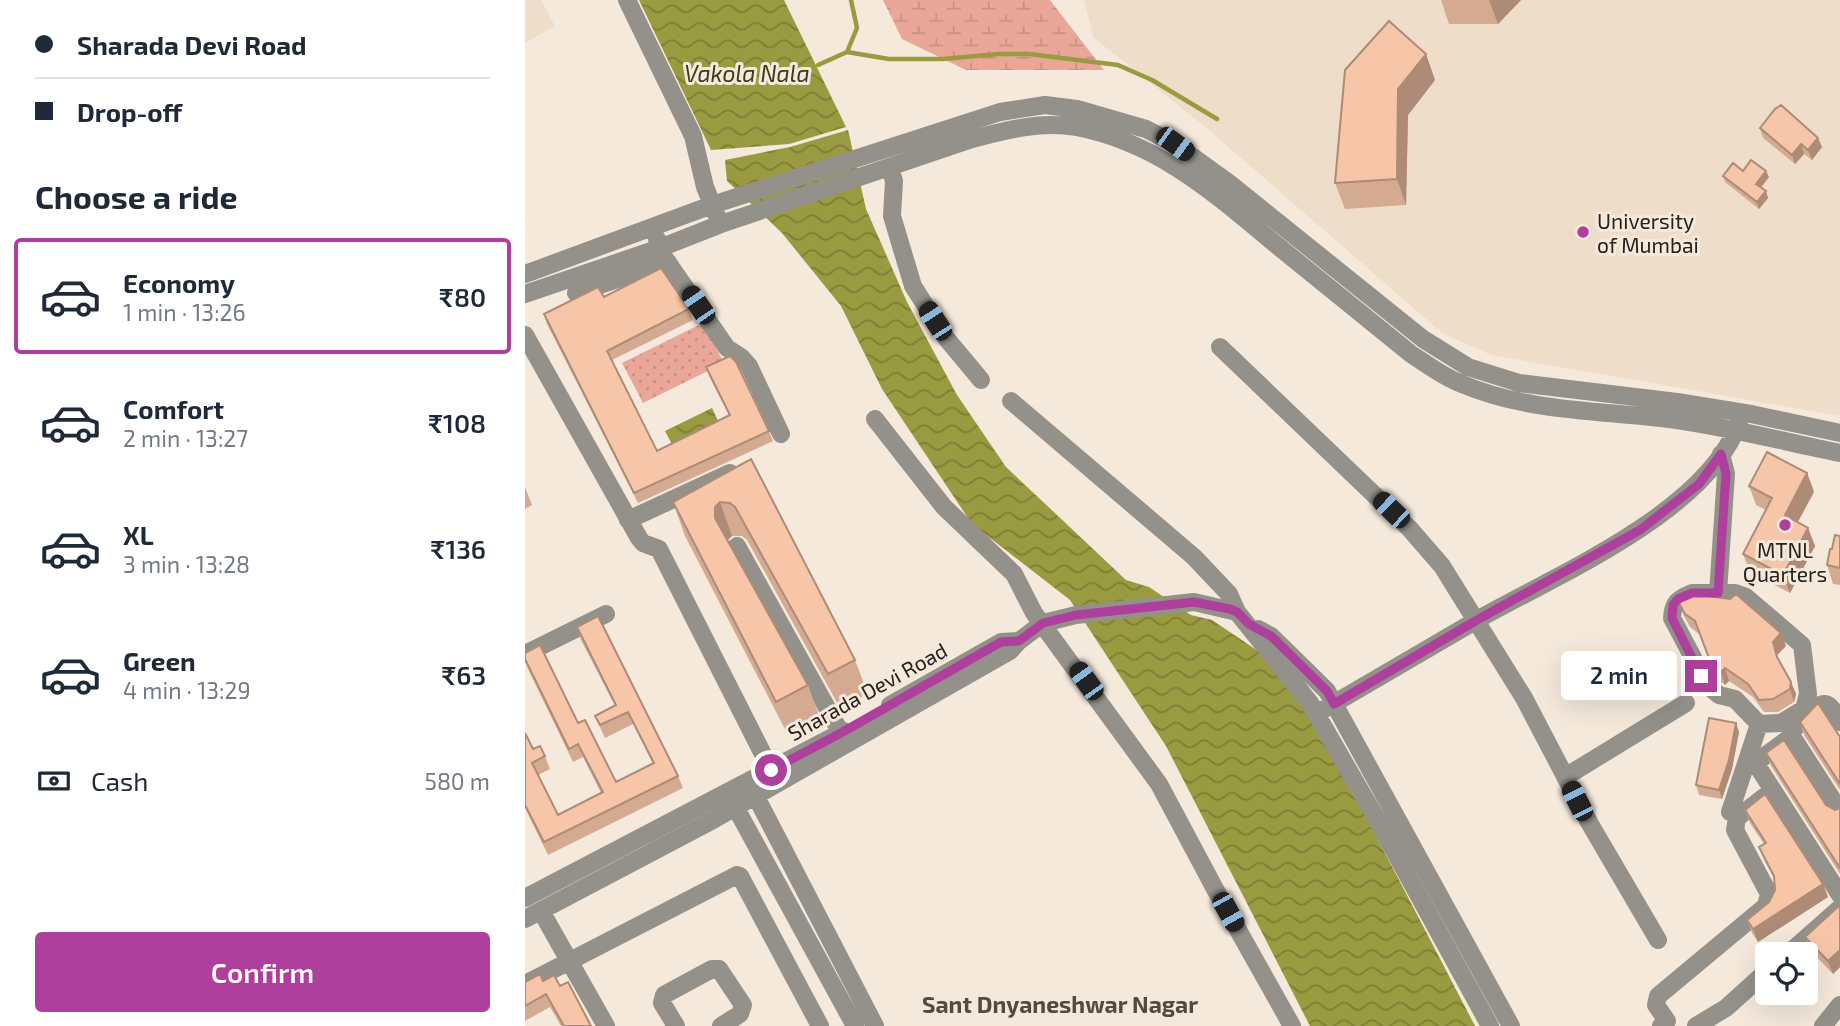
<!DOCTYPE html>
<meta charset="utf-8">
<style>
body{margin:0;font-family:"Exo 2",sans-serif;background:#f2f2f3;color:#1f2937;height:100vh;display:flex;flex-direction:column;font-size:26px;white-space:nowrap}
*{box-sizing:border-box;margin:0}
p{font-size:23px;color:#747a83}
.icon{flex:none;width:38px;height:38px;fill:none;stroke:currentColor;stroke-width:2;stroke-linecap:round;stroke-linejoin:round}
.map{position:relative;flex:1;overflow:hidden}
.details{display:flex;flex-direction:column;background:#fff;width:525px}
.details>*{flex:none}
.top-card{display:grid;align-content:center;height:154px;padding:0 35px;background:#fff}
.fabs{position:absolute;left:1230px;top:942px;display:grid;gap:14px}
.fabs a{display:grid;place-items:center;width:63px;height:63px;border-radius:7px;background:#fff;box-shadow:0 7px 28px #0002;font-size:35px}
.end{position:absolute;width:32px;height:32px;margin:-16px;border:9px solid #af3f9c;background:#fff;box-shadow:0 0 0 4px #fff}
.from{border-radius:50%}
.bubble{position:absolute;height:49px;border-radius:7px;background:#fff;box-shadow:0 7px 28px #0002;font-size:23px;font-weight:600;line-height:49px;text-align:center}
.car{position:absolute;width:21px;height:42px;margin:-21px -10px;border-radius:9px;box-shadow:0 0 5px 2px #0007;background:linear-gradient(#222 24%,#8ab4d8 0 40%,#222 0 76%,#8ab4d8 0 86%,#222 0)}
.top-card b{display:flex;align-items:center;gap:24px;height:66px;font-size:26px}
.top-card b+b{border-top:2px solid #e0e1e3}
.top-card i{width:18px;height:18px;background:#1f2937}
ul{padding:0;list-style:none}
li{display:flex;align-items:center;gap:21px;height:116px;margin:0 14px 10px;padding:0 21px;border:4px solid transparent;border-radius:7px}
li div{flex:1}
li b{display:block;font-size:26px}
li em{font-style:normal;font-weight:600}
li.on{border-color:#af3f9c}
li>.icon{width:63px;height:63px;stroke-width:1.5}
h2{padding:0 35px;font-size:32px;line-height:84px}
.pay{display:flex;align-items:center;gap:18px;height:77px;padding:0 35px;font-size:26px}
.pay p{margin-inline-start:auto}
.action{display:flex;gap:14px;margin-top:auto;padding:14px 35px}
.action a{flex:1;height:80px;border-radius:7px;background:#af3f9c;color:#fff;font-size:28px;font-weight:600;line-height:80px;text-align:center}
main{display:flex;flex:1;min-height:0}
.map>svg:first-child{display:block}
.built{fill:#eeddc9}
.wetland{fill:url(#wetland-marsh)}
.park{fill:url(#park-dots)}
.water{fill:url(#water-waves)}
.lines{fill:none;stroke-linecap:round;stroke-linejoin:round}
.stream{stroke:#9a9a40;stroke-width:4.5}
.minor{stroke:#93918a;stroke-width:18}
.wall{fill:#d4aa91}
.shaded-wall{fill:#ad8b76}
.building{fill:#f7c6a9;stroke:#ad8b76;stroke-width:2}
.route{stroke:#af3f9c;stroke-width:9}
.poi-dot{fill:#af3f9c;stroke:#f5e9dc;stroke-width:2.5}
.labels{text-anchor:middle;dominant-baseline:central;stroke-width:6;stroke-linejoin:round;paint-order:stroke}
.poi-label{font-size:21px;fill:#25211c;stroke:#f5e9dc;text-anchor:start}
.street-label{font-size:21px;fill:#25211c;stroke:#f5e9dc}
.water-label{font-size:23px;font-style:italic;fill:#3c3c15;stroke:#f5e9dc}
.neighbourhood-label{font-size:23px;font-weight:bold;fill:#544a3f;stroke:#f5e9dc}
</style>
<main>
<section class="details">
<div class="top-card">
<b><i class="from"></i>Sharada Devi Road</b>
<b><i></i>Drop-off</b>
</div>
<h2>Choose a ride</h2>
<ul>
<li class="on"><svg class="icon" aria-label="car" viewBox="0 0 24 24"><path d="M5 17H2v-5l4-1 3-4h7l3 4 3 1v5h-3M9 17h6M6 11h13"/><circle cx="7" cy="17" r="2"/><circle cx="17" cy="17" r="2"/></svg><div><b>Economy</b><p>1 min · 13:26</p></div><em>₹80</em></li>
<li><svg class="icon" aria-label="car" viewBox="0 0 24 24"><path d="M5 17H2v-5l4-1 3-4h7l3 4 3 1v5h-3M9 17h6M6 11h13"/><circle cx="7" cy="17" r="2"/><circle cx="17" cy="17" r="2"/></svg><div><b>Comfort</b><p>2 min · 13:27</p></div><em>₹108</em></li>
<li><svg class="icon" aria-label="car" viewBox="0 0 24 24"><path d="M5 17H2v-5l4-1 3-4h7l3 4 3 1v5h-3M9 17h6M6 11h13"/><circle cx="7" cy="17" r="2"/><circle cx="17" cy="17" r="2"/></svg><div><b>XL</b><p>3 min · 13:28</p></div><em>₹136</em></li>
<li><svg class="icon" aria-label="car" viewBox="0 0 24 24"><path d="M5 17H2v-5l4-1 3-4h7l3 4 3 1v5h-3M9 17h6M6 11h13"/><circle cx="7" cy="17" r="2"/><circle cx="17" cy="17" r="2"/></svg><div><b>Green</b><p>4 min · 13:29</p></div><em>₹63</em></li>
</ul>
<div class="pay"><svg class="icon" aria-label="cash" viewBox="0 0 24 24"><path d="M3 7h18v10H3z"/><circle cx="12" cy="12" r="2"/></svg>Cash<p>580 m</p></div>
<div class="action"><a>Confirm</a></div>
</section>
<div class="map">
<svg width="1315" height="1026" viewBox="0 0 1315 1026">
<defs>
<pattern id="wetland-marsh" width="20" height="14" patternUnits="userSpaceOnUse" patternTransform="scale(1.75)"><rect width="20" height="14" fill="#eaa798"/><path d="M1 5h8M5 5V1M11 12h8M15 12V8" fill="none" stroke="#c98f82"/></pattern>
<pattern id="park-dots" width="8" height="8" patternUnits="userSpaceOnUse" patternTransform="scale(1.75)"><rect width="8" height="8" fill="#eaa798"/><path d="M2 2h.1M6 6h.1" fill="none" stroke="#c98f82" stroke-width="1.8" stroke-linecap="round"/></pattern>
<pattern id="water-waves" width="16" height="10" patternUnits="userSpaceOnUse" patternTransform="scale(1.75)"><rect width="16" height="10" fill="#9a9a40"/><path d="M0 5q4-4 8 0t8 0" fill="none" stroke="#7d7d35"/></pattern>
</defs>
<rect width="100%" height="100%" fill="#f5e9dc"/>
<path class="built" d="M0,0h16l14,26 -30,17z
M559,0h756v416l-349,-61 -49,-22 -233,-203 -116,-93z"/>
<path class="wetland" d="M358,0h167l54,70h-138l-64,-31z"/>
<path class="park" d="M178,323l21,40 -81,40 -21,-40z"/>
<path class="water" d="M114,0h145l62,127 -57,17 -78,6z
M323,130l18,79 41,93 50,93 49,72 120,113 23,7 42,28 21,5 52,35 57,75 154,296h-165l-144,-280 -96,-146 -98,-76 -90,-135 -41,-83 -59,-73 -55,-52 -2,-21 65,-13z
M187,408l7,15 -46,23 -8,-15z"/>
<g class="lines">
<path class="stream" d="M322,52l42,7h54l55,-5h31l89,11 34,15 65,39
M293,65l29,-13 10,-24 -6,-28"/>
<path class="minor" d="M102,0l66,136 12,51 12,29
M365,168l4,13 -2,35 21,70 33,52 35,42
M132,239l7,18 63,91 14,9 8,9 32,68
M0,274l187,-69 288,-93 45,-7 32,4 69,20 29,15 54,39 194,156 45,28 51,16 158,19 74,12 89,19
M51,293l92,-31
M0,294l135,-46 61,-24 251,-85c34,-9 69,-18 104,-12 84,16 140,68 203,120 44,36 88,71 132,107 17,11 32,23 51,30 68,29 143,26 215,36 55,8 109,22 163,33
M0,335l114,203 4,5 16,6 112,221
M695,347l189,181 33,38 82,132 66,126 68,116
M486,401l183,156 35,37 8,18
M350,419l69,88 70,67 20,39 125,171 56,105 77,137
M103,520l102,-47
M212,546l104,187
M1167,593h43l11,4 56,48 6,49 -4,15 -23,14 -22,1 -24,-25 -16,-4 -11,-9 -36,-68c1,-16 6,-19 20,-25z
M1193,593l8,-119 -5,-20
M733,629l13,7 56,55 184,335
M0,654l81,-40
M365,705l111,-63 18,-1
M791,714c54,-31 107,-63 161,-94 79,-45 231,-108 262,-198
M1315,722c-3,-5 -8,-17 -15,-18 -9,-2 -31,23 -34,31l49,76
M1267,736l-34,25v6l82,128
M1040,777l121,-74
M226,787l124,239
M206,799l124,227
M1205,812l29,-88
M0,898l319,-167
M16,911l65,115
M0,919l188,-99 297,-169 9,-10 24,-18 33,-8 118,-13 43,10 73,91 69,120 111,203
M1263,954l52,-46
M0,984l212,-109 3,1 80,150
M151,1026l-14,-23 2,-8 48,-26h7l24,36 -3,9 -19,12
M1136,1026l6,-5 -11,-16 2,-9 108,-90 3,-12 -34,-64 2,-12 36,-28
M1171,1026l30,-18 41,-37
M1298,1026l17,-21"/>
</g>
<path class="wall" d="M916,0h80l-23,24h-49z
M910,80l-27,35 -2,90 -61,4 -10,-26z
M1235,128l62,19 -10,13 -8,-6 -9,10 -32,-26z
M1218,171l26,6 -8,10 7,11 -9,11 -34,-27 -2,-6z
M79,297l85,12 4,11 -81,40 45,91 72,-36 -19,-37 -4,-11 63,64 4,10 -135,62 -91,-179 -3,-10z
M226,459l104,201 13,34 -28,14 -93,-168 -5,-4h-10l-5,4 81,145 12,33 -32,17 -103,-199 -12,-34z
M1282,473l7,19 -16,30 10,6 7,18 -25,47 -40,-21 -7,-18 23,-44 -10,-5 -7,-19z
M0,487l7,18 -7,4z
M1315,536v49l-7,-1 -6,-19 5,-16z
M1154,603l102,30 5,13 -9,9 14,27 5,12 -2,8 -16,10h-14l-11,-15 -24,-16 -4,4 -8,-6 -18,-45 -9,-7 -6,-11z
M52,627l101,149 5,12 -135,67 -23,-47v-75l8,16 12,7 5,13 -12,6 20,40 43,-22 -18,-36 -10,5 -46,-95 -2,-8 53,64 38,59 37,-18 -20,-40 -28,14 -10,-22 20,-10 -34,-66z
M1275,722l40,15v53l-36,-55z
M1211,723l3,9 -7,37 -10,30 -23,-4 -3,-10z
M1241,753l60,52 9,5 5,-2v66l-69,-108z
M1220,810l78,74 5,13 -70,45 -6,-9 -5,-13 22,-18 6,-12v-10l-11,-20 -5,-13 5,-3 -14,-21z
M1315,905v62l-7,7 -23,-24 -5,-13z
M18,981l17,5 31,40h-30l-11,-19 -25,14v-39z"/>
<path class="shaded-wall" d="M964,0h32l-23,24z
M901,54l9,26 -27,35 -2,90 -9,-26 1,-90z
M1293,138l4,9 -10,13 -4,-10z
M1276,144l3,10 -9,10 -3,-9z
M1241,171l3,6 -10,13 -3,-6z
M1241,191l2,7 -9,11 -2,-7z
M1282,473l7,19 -23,42 -6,-19z
M195,502l12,34 -5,5 -12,-23v-11z
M1283,528l7,18 -25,47 -7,-18z
M1256,633l5,13 -9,9 5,14 -9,-27z
M1200,668l4,13 -4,4 -4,-13z
M1266,682l5,12 -2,8 -4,-13z
M1211,723l3,9 -7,37 -10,30 -3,-9z
M1298,884l5,13 -70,45 -5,-13z
M1315,950v17l-7,7 -5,-13z"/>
<path class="building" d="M864,21l37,33 -28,35 -1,90 -62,4 10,-113z
M1256,105l37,33 -10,12 -7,-6 -9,11 -32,-27 15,-19z
M1226,160l15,11 -10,13 10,7 -9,11 -34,-26 10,-13 10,8z
M136,268l28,41 -82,42 50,100 73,-36 -24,-48 24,-11 6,6 33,69 -135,62 -90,-179 54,-27 6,10z
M1242,452l40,21 -22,42 23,13 -25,47 -40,-21 29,-56 -23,-12z
M226,459l104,201 -27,14 -93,-167 -5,-4 -10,-1 -5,5v11l93,167 -32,17 -103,-200z
M1310,535l5,1v32l-13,-3 3,-16h2z
M1165,592l9,3 31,4 6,-5 45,39 -8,9 4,15 14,25 -1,7 -17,10 -14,1 -11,-16 -23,-16 -4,4 -9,-6 -17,-45 -10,-7 -6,-11 1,-6z
M73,616l80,160 -134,66 -19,-37v-72l8,16 7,-3 5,10 -13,7 26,52 45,-23 -25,-48 -9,5 -44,-90v-6l15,-8 38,78 7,-3 31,62 38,-19 -26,-51 -28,13 -5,-9 21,-11 -39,-78z
M1293,703l22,34v47l-40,-62z
M1184,718l27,5 -7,37 -10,30 -23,-5z
M1259,740l42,65 9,5 5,-2v60l-74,-115z
M1240,794l58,90 -70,45 -6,-9 22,-18 6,-12 -1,-14 -15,-29 7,-4 -21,-33z
M1315,905v45l-12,11 -23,-24z
M15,974l3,7 11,-6 6,11 8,-4 23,44h-27l-18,-32 -21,12v-24z"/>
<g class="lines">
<path class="route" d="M246,770l70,-37 160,-91 18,-1 24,-18 33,-8 118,-13 36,7 7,3 12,12 22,12 56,55 7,13 143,-84 163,-90 59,-46 22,-30 5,20 -8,119h-26l-14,6 -5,6 -1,13 29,58"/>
</g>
<g class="poi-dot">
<circle cx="1058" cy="232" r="7"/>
<circle cx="1260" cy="525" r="7"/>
</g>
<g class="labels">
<g class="poi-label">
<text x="1072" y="220">University<tspan x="1072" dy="24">of Mumbai</tspan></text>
<text x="1260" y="549" text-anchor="middle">MTNL<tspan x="1260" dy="24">Quarters</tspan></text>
</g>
<g class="street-label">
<text transform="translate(342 691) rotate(-29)">Sharada Devi Road</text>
</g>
<g class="water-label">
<text x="222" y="73">Vakola Nala</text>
</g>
<g class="neighbourhood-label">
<text x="535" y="1004">Sant Dnyaneshwar Nagar</text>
</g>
</g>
</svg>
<div class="fabs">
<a><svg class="icon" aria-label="locate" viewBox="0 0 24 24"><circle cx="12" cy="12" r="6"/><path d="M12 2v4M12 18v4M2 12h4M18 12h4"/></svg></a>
</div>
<i class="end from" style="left:246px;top:770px"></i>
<i class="end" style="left:1176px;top:676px"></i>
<div class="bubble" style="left:1036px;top:651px;width:116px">2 min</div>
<i class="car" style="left:650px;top:144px;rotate:126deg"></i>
<i class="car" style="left:173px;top:305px;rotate:326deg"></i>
<i class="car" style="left:410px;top:321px;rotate:327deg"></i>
<i class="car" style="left:866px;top:510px;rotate:314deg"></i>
<i class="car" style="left:561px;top:681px;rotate:324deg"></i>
<i class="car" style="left:1052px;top:801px;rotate:333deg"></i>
<i class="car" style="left:703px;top:912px;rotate:151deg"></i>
</div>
</main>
